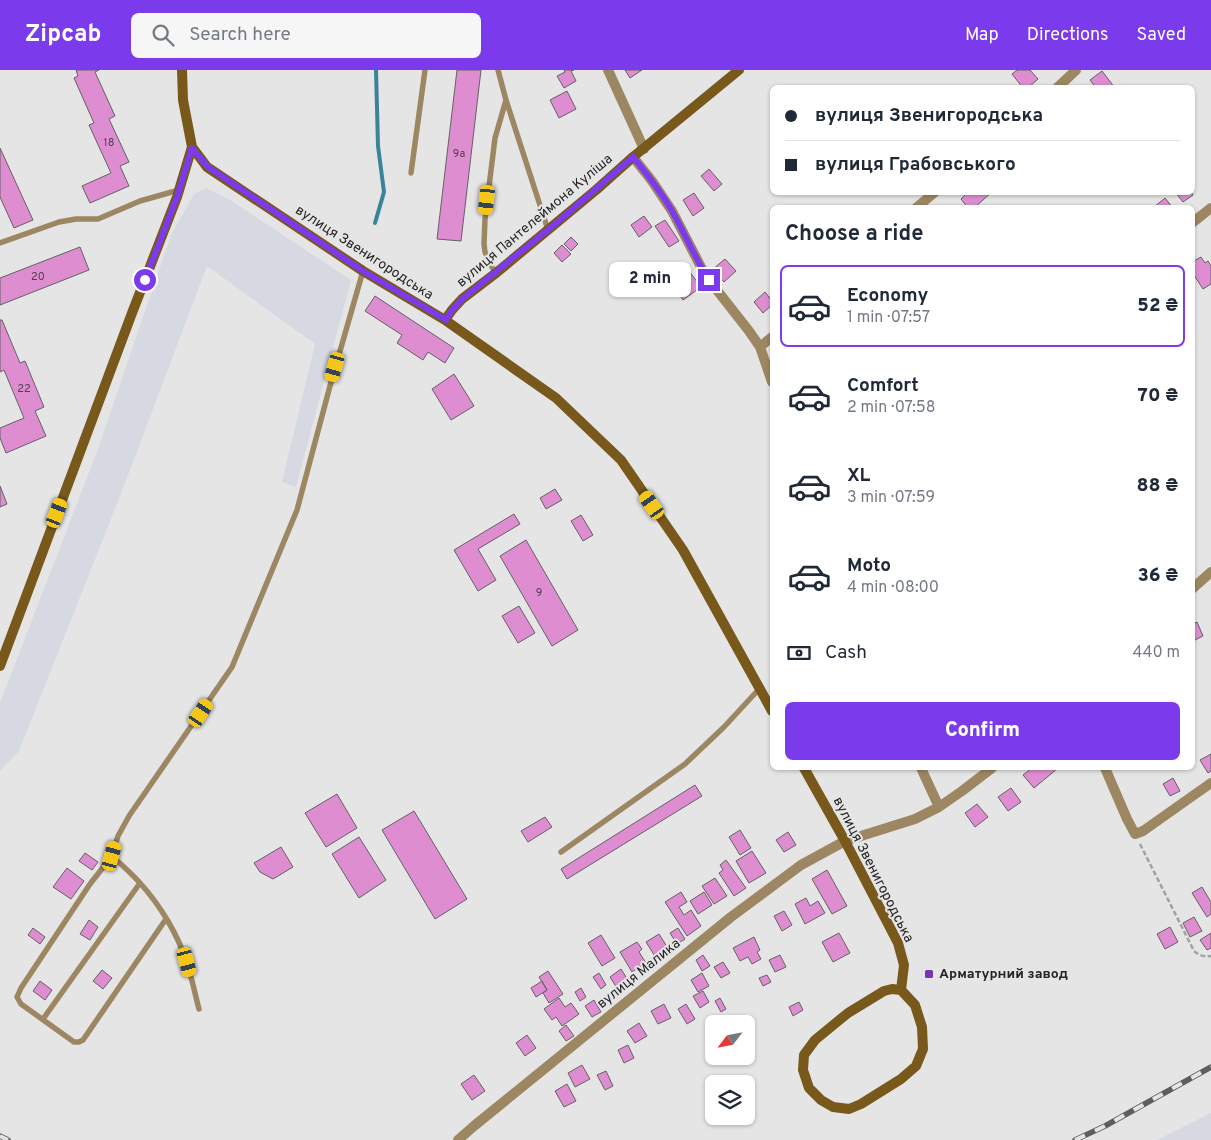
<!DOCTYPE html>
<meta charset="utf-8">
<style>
body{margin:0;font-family:Overpass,sans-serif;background:#f6f6f7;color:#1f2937;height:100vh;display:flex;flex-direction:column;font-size:19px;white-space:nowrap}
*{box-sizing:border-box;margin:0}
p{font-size:16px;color:#747a83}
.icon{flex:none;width:28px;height:28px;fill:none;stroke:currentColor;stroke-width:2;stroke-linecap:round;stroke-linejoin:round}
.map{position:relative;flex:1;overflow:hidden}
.drawer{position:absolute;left:770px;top:135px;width:425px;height:565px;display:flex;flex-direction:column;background:#fff;border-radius:8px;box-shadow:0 1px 4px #0004}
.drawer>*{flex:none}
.banner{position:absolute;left:770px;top:15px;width:425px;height:110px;border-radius:8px;box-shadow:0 1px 4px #0004;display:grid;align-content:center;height:110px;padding:0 15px;background:#fff}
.needle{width:32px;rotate:238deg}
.tools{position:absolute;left:705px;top:945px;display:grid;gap:10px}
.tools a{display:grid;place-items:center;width:50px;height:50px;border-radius:8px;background:#fff;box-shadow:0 1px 4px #0004;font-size:25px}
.end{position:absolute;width:22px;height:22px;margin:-11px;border:6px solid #7c3aed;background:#fff;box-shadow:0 0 0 2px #fff}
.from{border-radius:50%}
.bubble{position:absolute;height:35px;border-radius:8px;background:#fff;box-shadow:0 1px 4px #0004;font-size:16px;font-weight:800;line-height:35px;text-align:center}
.car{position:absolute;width:15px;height:30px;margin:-15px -8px;border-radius:6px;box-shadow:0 0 4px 1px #0007;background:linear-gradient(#f5c518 24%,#345 0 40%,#f5c518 0 76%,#345 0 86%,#f5c518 0)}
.banner b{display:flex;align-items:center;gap:18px;height:48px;font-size:19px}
.banner b+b{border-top:1px solid #e0e1e3}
.banner i{width:12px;height:12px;background:#1f2937}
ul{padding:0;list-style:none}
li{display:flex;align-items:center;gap:15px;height:82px;margin:0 10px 8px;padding:0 5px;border:2px solid transparent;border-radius:8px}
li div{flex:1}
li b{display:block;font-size:19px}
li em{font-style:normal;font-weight:800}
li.on{border-color:#7c3aed}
li>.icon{width:45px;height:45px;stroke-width:1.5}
h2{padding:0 15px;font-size:22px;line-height:60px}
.pay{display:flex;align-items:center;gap:12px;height:55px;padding:0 15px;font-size:19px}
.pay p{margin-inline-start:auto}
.cta{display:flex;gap:10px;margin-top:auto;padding:10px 15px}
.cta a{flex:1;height:58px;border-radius:8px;background:#7c3aed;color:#fff;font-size:20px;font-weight:800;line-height:58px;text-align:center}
header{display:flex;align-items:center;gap:30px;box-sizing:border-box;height:70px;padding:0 25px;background:#7c3aed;color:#fff}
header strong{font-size:24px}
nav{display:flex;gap:28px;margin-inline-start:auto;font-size:18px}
.search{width:350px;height:45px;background:#f6f6f7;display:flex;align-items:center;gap:12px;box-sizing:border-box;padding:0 18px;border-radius:8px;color:#747a83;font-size:19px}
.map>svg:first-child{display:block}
.built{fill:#d7d9e2}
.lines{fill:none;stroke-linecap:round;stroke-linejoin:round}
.stream{stroke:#3a8497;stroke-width:4}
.building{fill:#dd8dd0;stroke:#636263}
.path{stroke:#a2a2a3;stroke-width:2.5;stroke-dasharray:5 2.5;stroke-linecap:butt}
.lane{stroke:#9d8762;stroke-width:5.5}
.street{stroke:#9d8762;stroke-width:10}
.secondary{stroke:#79591b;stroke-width:10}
.rail-casing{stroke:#5e5e5f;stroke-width:5.5}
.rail{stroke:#e5e5e6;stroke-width:4;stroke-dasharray:11;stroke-linecap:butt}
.route{stroke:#7c3aed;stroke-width:6}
.poi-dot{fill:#7438ae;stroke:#e5e5e6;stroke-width:2}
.labels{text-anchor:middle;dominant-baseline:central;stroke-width:4;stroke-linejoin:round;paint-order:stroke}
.number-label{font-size:11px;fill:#533f50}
.street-label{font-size:14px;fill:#252526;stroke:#e5e5e6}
.poi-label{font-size:14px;font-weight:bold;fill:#252526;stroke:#e5e5e6;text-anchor:start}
</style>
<header>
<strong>Zipcab</strong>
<div class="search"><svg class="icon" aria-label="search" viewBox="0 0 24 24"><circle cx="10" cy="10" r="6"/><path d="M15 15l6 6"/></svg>Search here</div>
<nav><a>Map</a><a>Directions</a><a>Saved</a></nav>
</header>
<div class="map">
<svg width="1211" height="1070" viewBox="0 0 1211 1070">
<rect width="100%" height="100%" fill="#e5e5e6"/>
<path class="built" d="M206,118l24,12 121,80 -55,207 -14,-5 33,-138 -108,-78 -85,225 -103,260 -19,20v-68l98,-254 73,-214 23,-41z
M1211,1043v27h-54z"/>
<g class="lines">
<path class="stream" d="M375,153l9,-31 -6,-46 -2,-76"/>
</g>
<path class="building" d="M76,0h23l-4,2 20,44 -6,3 20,43 -9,4 9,20 -39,17 -8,-17 29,-13 -22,-48 5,-2 -20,-45 4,-2z
M457,0h24l-20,171 -24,-2z
M564,0h10l-3,1 5,10 -12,7 -7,-12 8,-4z
M625,0h17l-12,8z
M1017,0h13l8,9 -10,9h-5l-11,-14z
M1102,1l13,17h-19l-6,-8z
M567,21l9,18 -17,9 -9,-18z
M0,78l33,72 -19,8 -14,-31z
M709,99l13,15 -8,7 -13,-15z
M968,122h24l-18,16h-6l-7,-9z
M1175,122h16l2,3 -10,7z
M694,123l10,15 -11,8 -10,-16z
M1165,128l8,10h-19v-1z
M644,146l8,11 -13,10 -8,-12z
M665,150l14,21 -10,6 -14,-21z
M571,167l7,7 -7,7 -7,-7z
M562,175l9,9 -9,8 -8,-9z
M80,177l9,23 -89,35v-27z
M1201,187l4,6 3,-2 3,5v18l-8,5 -11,-17 3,-3 -3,-3v-4z
M725,189l11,12 -12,11 -11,-13z
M689,201l12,16 -18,13 -11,-16z
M765,222l7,9v4l-9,8 -9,-11z
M375,226l79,52 -9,15 -17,-11 -5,8 -26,-17 5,-8 -37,-24z
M0,250h2l18,43 5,-2 19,46 -9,4 11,25 -40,17 -6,-15v-10l24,-10 -20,-48 -4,2z
M454,304l20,32 -23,14 -19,-31z
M0,416l7,18 -7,3z
M555,419l7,11 -16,9 -6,-11z
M514,444l6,10 -42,25 18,31 -18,11 -24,-41z
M581,445l12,20 -10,6 -12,-20z
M526,470l52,90 -26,16 -52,-90z
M519,536l16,27 -17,10 -16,-27z
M1197,552l6,14 -10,5 -1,-17z
M1211,684v17l-3,2 -8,-13z
M1032,698h24l1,1 -23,19 -11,-13z
M1173,708l7,13 -10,5 -7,-12z
M695,715l7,11 -135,83 -6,-10z
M1011,718l10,14 -13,9 -10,-14z
M337,724l20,34 -31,19 -21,-34z
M977,734l11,13 -13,10 -10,-14z
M414,741l53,88 -32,20 -53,-89z
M545,747l7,10 -24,15 -7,-11z
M740,760l11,18 -11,7 -11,-18z
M788,762l8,13 -12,7 -8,-12z
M359,767l27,43 -27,18 -27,-44z
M281,777l12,20 -20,12 -13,-7 -6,-9z
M752,781l14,22 -17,10 -13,-22z
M85,783l13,9 -6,8 -13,-9z
M726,790l20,28 -12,8 -15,-23 4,-3 -3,-5z
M67,798l17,13 -13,18 -18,-12z
M827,800l20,36 -15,8 -20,-35z
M715,808l12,18 -13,8 -12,-18z
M1202,817l9,15v12l-4,3 -15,-24z
M681,822l6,10 -8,5 5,8 7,-5 10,16 -14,10 -22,-34z
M704,822l8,13 -14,9 -8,-13z
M806,828l4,8 8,-5 7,12 -20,11 -10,-20z
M784,841l8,14 -10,6 -8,-15z
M1194,847l8,14 -12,6 -7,-14z
M89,850l9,7 -8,13 -10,-6z
M1170,857l8,15 -13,7 -8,-15z
M33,858l12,9 -5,7 -12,-9z
M678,858l7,11 -8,5 -7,-11z
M839,863l11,20 -17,9 -11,-20z
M1211,863v15l-4,2 -7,-10z
M659,864l12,19 -13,8 -12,-19z
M601,865l14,23 -13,8 -14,-23z
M754,867l6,13 -3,2 4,7 -9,5 -4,-7 -8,4 -7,-13z
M637,872l5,7 -3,3 7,11 -14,9 -12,-20z
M703,885l7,11 -8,5 -6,-11z
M780,885l6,12 -11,5 -6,-12z
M723,892l7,11 -9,5 -7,-11z
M621,899l10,16 -11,8 -10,-16z
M102,900l10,8 -9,11 -10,-8z
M548,901l15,23 -14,9 -6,-10 4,-3 -8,-13z
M599,903l7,12 -5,4 -8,-12z
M702,903l7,13 -11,6 -7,-12z
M767,905l4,7 -8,4 -4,-8z
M40,911l12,9 -7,10 -12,-9z
M542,911l5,9 -11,7 -5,-9z
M581,918l5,9 -6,4 -5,-9z
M703,921l6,11 -9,6 -7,-12z
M559,928l6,9 6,-4 8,11 -17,12 -6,-9 -4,3 -8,-11z
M720,928l6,11 -5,3 -6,-11z
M594,930l7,12 -9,5 -7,-11z
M799,932l4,8 -10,6 -4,-9z
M664,934l7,14 -13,6 -7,-13z
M686,934l9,15 -8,5 -9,-15z
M639,953l8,13 -12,7 -8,-12z
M566,955l8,11 -8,5 -7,-10z
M527,965l9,13 -11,8 -9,-13z
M628,975l6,13 -10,5 -6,-13z
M582,995l8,14 -15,8 -7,-14z
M606,1001l7,15 -8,4 -8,-15z
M474,1005l11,16 -13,9 -11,-16z
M567,1014l9,17 -12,6 -9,-16z"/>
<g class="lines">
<path class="path" d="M1140,774l54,107c6,5 10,6 17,5"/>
<path class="lane" d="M498,0l8,30 42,130
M411,103l14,-103
M0,173l59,-21 17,-3h22l42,-18 39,-11
M496,203l-4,-6 -7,-15 -1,-8 1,-25 10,-81 11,-38
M561,782l124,-88 39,-37 36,-39
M112,786l-22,28 -69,104 -4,9 4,7 53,38h5l4,-2 83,-121
M199,939c-4,-15 -7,-31 -12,-45 -8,-28 -27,-59 -47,-81 -8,-9 -18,-18 -28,-27l6,-20 11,-20 103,-149 65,-157 33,-124 33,-115
M43,949l97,-136"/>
<path class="street" d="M608,0l36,79
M1057,18l19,-18
M633,87l19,24 20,30 29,56 8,13 40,51 11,16 12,35
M916,138l19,-16
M1192,153l19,-15
M760,277l12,-10
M1192,519l19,-17
M921,698l18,39
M1105,698l22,51 8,15 8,-3 68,-48
M458,1070l16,-14 257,-209 70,-52 44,-24 70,-22 24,-12 23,-16 30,-23"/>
<path class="secondary" d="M192,77l15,20 156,104 82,49 111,78 65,62 62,90 89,161
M445,250l7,-10 10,-11 34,-26 100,-83 37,-33 106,-87
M0,596l132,-353 45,-116 15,-50 -9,-47 -1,-30
M804,698l41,73 53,102 6,22 -3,25
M892,919l9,1 14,15 7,22 1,22 -7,17 -15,13 -40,25 -12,5 -16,-2 -12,-7 -12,-12 -6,-18 1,-15 11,-15 33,-27 36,-22z"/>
<defs>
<path id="rail" d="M0,1066l8,4
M1075,1070l30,-14 106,-59"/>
</defs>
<use href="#rail" class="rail-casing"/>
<use href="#rail" class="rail"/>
</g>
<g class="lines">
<path class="route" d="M145,210l32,-83 15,-49 16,19 155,104 83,49 6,-10 10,-11 98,-79 73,-63c14,17 28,35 39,54 13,23 23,47 37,69"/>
</g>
<rect class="poi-dot" x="924" y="899" width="10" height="10" rx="2.5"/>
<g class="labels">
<g class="number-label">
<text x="109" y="73">18</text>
<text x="459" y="84">9а</text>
<text x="38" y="207">20</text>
<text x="24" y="319">22</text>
<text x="539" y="523">9</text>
</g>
<g class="street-label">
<text transform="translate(535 151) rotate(-40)">вулиця Пантелеймона Куліша</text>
<text transform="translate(364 183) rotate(33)">вулиця Звенигородська</text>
<text transform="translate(873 800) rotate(63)">вулиця Звенигородська</text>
<text transform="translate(639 904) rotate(-39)">вулиця Малика</text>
</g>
<g class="poi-label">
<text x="939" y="904">Арматурний завод</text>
</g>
</g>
</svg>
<div class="tools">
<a><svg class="needle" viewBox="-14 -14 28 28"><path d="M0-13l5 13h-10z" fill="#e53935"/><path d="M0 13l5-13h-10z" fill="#747a83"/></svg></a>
<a><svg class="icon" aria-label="layers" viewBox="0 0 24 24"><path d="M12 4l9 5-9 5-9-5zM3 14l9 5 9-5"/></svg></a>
</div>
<i class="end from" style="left:145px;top:210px"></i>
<i class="end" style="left:709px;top:210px"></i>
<div class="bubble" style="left:609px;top:192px;width:82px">2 min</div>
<i class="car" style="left:487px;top:130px;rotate:186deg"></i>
<i class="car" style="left:335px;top:297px;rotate:196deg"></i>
<i class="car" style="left:652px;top:435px;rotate:325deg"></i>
<i class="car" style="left:57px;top:443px;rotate:21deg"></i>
<i class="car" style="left:201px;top:643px;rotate:34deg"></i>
<i class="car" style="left:112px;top:786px;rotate:15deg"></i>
<i class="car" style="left:187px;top:892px;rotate:165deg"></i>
<div class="banner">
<b><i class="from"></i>вулиця Звенигородська</b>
<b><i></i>вулиця Грабовського</b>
</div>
<section class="drawer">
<h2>Choose a ride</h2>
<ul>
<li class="on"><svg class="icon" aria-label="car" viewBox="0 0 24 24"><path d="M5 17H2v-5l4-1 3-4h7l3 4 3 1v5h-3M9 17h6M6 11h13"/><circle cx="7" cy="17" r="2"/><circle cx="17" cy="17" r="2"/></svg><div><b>Economy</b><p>1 min · 07:57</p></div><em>52 ₴</em></li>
<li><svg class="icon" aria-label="car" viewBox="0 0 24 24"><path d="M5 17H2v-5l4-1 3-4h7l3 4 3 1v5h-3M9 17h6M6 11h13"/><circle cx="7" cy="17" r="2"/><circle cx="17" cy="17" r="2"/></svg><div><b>Comfort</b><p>2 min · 07:58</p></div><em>70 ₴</em></li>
<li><svg class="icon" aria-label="car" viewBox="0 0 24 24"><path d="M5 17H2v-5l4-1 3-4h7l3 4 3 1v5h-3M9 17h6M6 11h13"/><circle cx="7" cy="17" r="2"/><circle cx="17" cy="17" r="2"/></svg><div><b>XL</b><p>3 min · 07:59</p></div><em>88 ₴</em></li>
<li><svg class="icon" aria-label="car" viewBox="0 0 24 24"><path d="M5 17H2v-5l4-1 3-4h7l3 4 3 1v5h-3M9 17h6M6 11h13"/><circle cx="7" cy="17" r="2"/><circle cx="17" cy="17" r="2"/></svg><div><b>Moto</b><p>4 min · 08:00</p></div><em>36 ₴</em></li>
</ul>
<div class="pay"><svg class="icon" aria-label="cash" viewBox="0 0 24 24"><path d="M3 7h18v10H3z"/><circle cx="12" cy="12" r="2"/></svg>Cash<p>440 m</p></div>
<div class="cta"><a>Confirm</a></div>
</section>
</div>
